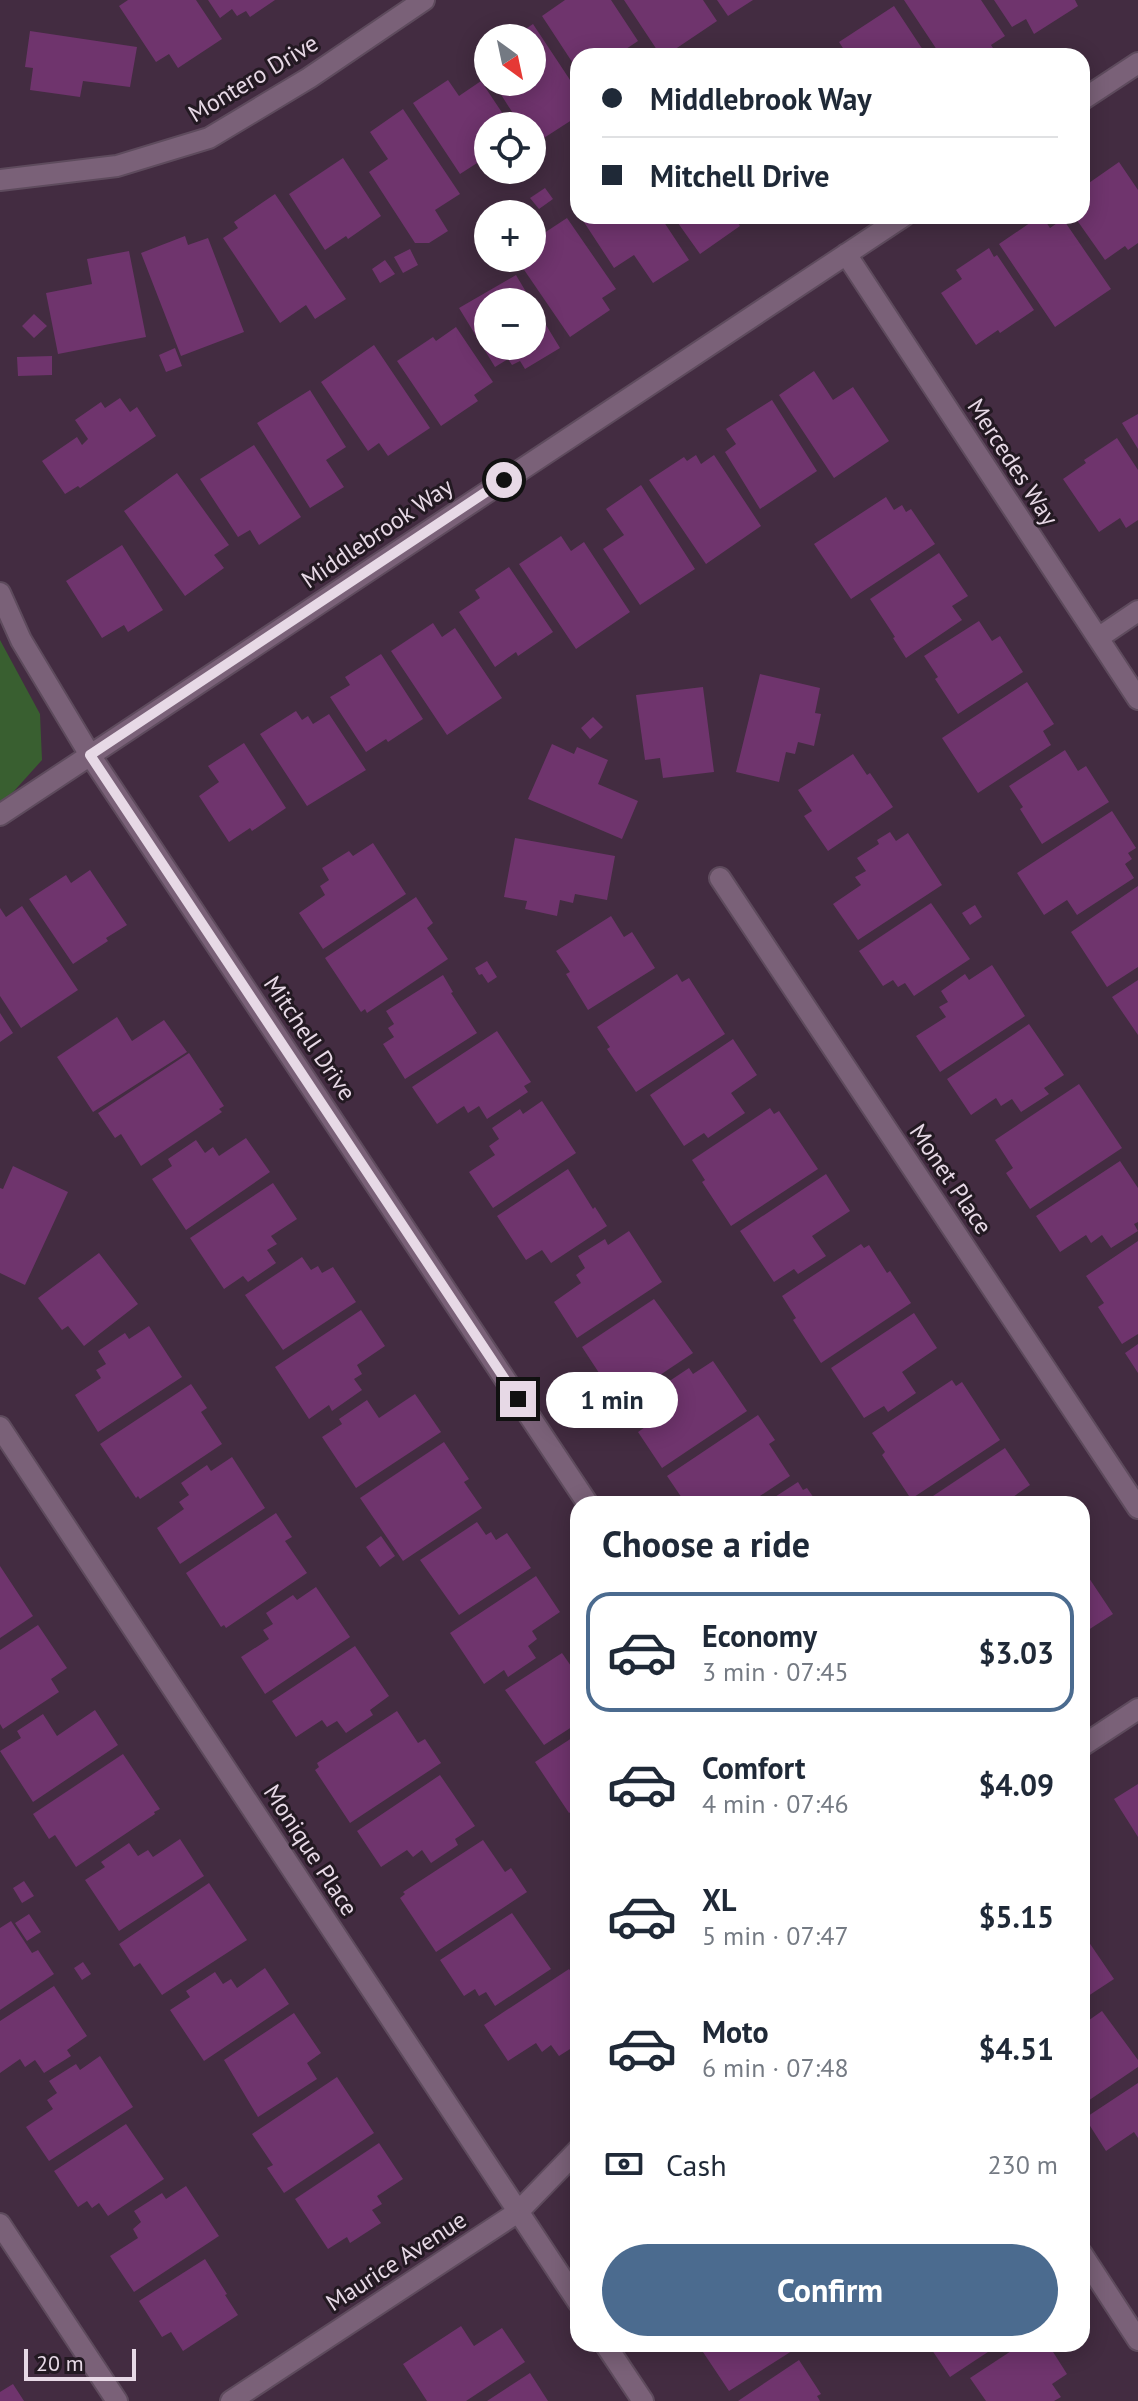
<!DOCTYPE html>
<meta charset="utf-8">
<style>
body{margin:0;font-family:"PT Sans",sans-serif;background:#f6f6f7;color:#1f2937;height:100vh;display:flex;flex-direction:column;font-size:30px;white-space:nowrap}
*{box-sizing:border-box;margin:0}
p{font-size:26px;color:#747a83}
.icon{flex:none;width:44px;height:44px;fill:none;stroke:currentColor;stroke-width:2;stroke-linecap:round;stroke-linejoin:round}
.map{position:relative;flex:1;overflow:hidden}
.side{position:absolute;left:570px;top:1496px;width:520px;height:856px;display:flex;flex-direction:column;background:#fff;border-radius:24px;box-shadow:0 4px 20px #0003}
.side>*{flex:none}
.hud{position:absolute;left:570px;top:48px;width:520px;height:176px;border-radius:24px;box-shadow:0 4px 20px #0003;display:grid;align-content:center;height:176px;padding:0 32px;background:#fff}
.needle{width:52px;rotate:147deg}
.buttons{position:absolute;left:474px;top:24px;display:grid;gap:16px}
.buttons a{display:grid;place-items:center;width:72px;height:72px;border-radius:50%;background:#fff;box-shadow:0 4px 20px #0003;font-size:40px}
.scale{position:absolute;left:24px;bottom:20px;width:112px;box-sizing:border-box;padding-left:8px;border:4px solid #e7d9e6;border-top:0;font-size:22px;line-height:28px;white-space:nowrap;color:#e7d9e6;-webkit-text-stroke:6px #231922;paint-order:stroke}
.end{position:absolute;width:36px;height:36px;margin:-18px;border:10px solid #e7d9e6;background:#111;box-shadow:0 0 0 4px #111}
.from{border-radius:50%}
.bubble{position:absolute;height:56px;border-radius:28px;background:#fff;box-shadow:0 4px 20px #0003;font-size:26px;font-weight:800;line-height:56px;text-align:center}
.hud b{display:flex;align-items:center;gap:28px;height:76px;font-size:30px}
.hud b+b{border-top:2px solid #e0e1e3}
.hud i{width:20px;height:20px;background:#1f2937}
ul{padding:0;list-style:none}
li{display:flex;align-items:center;gap:24px;height:120px;margin:0 16px 12px;padding:0 16px;border:4px solid transparent;border-radius:24px}
li div{flex:1}
li b{display:block;font-size:30px}
li em{font-style:normal;font-weight:800}
li.selected{border-color:#4b6b8f}
li>.icon{width:72px;height:72px;stroke-width:1.5}
h2{padding:0 32px;font-size:36px;line-height:96px}
.pay{display:flex;align-items:center;gap:20px;height:88px;padding:0 32px;font-size:30px}
.pay p{margin-inline-start:auto}
.primary-button{display:flex;gap:16px;margin-top:auto;padding:16px 32px}
.primary-button a{flex:1;height:92px;border-radius:48px;background:#4b6b8f;color:#fff;font-size:32px;font-weight:800;line-height:92px;text-align:center}
.map>svg:first-child{display:block}
.green{fill:#395f30}
.building{fill:#6f346d}
.lines{fill:none;stroke-linecap:round;stroke-linejoin:round}
.street-casing{stroke:#5e4b5d;stroke-width:24}
.street{stroke:#7a6178;stroke-width:20}
.route{stroke:#e7d9e6;stroke-width:10}
.labels{text-anchor:middle;dominant-baseline:central;stroke-width:6;stroke-linejoin:round;paint-order:stroke}
.street-label{font-size:24px;fill:#e7d9e6;stroke:#231922}
</style>
<div class="map">
<svg width="1138" height="2401" viewBox="0 0 1138 2401">
<rect width="100%" height="100%" fill="#432c41"/>
<path class="green" d="M0,640l40,74 2,46 -36,40 -6,5z"/>
<path class="building" d="M128,0h68l26,39 -44,29 -9,-14 -13,8 -37,-56z
M208,0h67l-25,17 -4,-6 -9,5 -5,-7 -12,9z
M565,0h46l27,41 -21,14 1,1h-40v15l-36,-55z
M624,0h79l14,21 -52,35h-4z
M717,0h36l-25,16z
M904,0h77l24,36 -14,9 7,11h-57z
M994,0h81l3,6 -44,28 -8,-15 -14,8z
M894,6l33,50h-79l-9,-14z
M533,24l45,68v24l-45,29 -1,-19h-11l-28,-44h39v-44h-20z
M30,31l107,16 -7,40 -47,-6 -3,16 -50,-7 3,-22 -8,-1z
M448,80l11,16 22,-15 30,45h-23v30l-28,18 -47,-71z
M403,109l57,85 -25,16 13,21 -19,12h-14l-46,-71 19,-13 -18,-27z
M343,158l38,58 -33,23 -2,-3 -21,14 -36,-56z
M1119,162l19,28v53l-10,7 -3,-4 -20,14 -31,-44h8v-19l8,-5 -4,-7z
M545,188l8,11 -14,10 -9,-11z
M275,194l71,105 -31,20 -9,-14 -26,18 -57,-85 15,-10 -4,-6z
M580,216h80l29,44 -36,23 -19,-28 -20,13z
M673,216h60l7,10 -40,28z
M1040,216h2l8,12 13,-9 48,70 -56,38 -56,-83z
M567,218l49,71 -14,9 8,12 -40,27 -54,-79h16v-17z
M185,236l3,9 20,-7 36,94 -63,24 -40,-103z
M989,248l5,9 3,-2 37,55 -34,23 -2,-3 -22,15 -35,-52 21,-14 -6,-9z
M410,249l8,16 -15,8 -9,-16z
M129,251l17,86 -88,17 -12,-61 46,-9 -5,-25z
M385,260l10,14 -15,9 -8,-14z
M516,275l16,27h-44v44h44v-44l28,46 -35,21 -5,-8 -8,4 -4,-6 -13,8 -36,-59z
M34,314l13,12 -13,12 -12,-12z
M456,327l37,55 -19,13 4,6 -37,25 -44,-65 36,-24 3,4z
M374,345l56,83 -42,28 -9,-13 -11,8 -47,-69z
M175,348l7,18 -16,6 -7,-17z
M52,356v19l-34,1 -1,-19z
M814,371l19,29 20,-13 36,54 -55,37 -55,-83z
M310,390l36,57 -20,13 18,27 -34,21 -53,-85z
M120,398l10,14 7,-5 19,29 -76,52 -2,-2 -13,8 -23,-33 35,-24 5,8 6,-6 -13,-19 26,-18 4,6z
M772,400l45,71 -57,38 -35,-57 11,-8 -10,-15z
M1138,414v35l-16,-26z
M1117,438l21,32v50l-12,8 -6,-10 -21,14 -36,-53 23,-16 -2,-3z
M254,445l47,72 -42,28 -9,-15 -12,7 -38,-58z
M696,455l5,9 13,-9 47,71 -55,38 -57,-84 35,-23 3,4z
M177,473l52,72 -15,10 10,13 -39,28 -61,-85z
M641,485l54,84 -55,36 -37,-56 21,-14 -18,-26z
M886,497l8,13 8,-5 4,7 5,-3 24,35 -84,55 -37,-55z
M561,536l10,15 13,-9 46,70 -54,37 -57,-85z
M122,545l41,65 -35,22 -4,-7 -22,13 -36,-57z
M939,553l29,43 -16,10 10,14 -56,38 -13,-20 2,-1 -25,-38z
M509,567l44,65 -35,24 -2,-4 -21,15 -36,-55 21,-14 -5,-8z
M979,621l13,20 8,-5 23,36 -65,42 -23,-35 3,-2 -14,-21z
M433,623l9,14 13,-9 47,70 -55,37 -56,-84z
M381,654l42,65 -35,23 -2,-3 -20,13 -36,-55 20,-12 -5,-8z
M760,674l60,14 -5,25 6,1 -7,32 -16,-4 -3,12 -9,-2 -7,30 -43,-10z
M1027,682l27,42 -11,7 8,14 -73,48 -36,-55z
M703,687l11,85 -51,6 -3,-20 -15,2 -9,-65z
M296,711l6,9 6,-4 5,8 16,-10 37,56 -59,36 -47,-72z
M593,717l10,10 -13,12 -9,-11z
M244,743l42,65 -34,23 -2,-3 -21,14 -30,-46 20,-14 -11,-16z
M552,744l22,10 3,-7 31,13 -10,24 40,17 -16,38 -94,-40z
M1065,750l13,21 8,-5 23,36 -67,42 -22,-35 3,-2 -14,-21z
M853,754l14,21 3,-2 23,34 -65,44 -24,-35 8,-5 -14,-21z
M1112,811l24,37 -8,5 4,6 -7,5 9,14 -57,37 -10,-15 -23,15 -27,-42z
M890,832l6,9 12,-8 34,52 -84,55 -25,-36 28,-19 -6,-8 11,-6 -9,-13 22,-14 -2,-4z
M515,838l100,18 -8,44 -32,-6 -2,9 -13,-3 -3,16 -32,-7 2,-8 -23,-4z
M373,843l33,51 -83,55 -24,-36 26,-18 -5,-9 9,-6 -7,-12 27,-17 4,5z
M90,870l37,55 -21,13 2,3 -35,23 -44,-65 37,-24 5,8z
M1138,886v81l-31,20 -36,-55z
M416,897l17,26 -6,5 21,31 -81,54 -2,-4 -4,3 -36,-54z
M931,903l39,56 -56,37 -9,-13 -7,4 -5,-7 -10,6 -24,-35z
M975,905l7,12 -12,8 -8,-12z
M22,906l56,84 -57,38 -21,-32v-88l6,9z
M611,916l13,21 8,-5 23,36 -67,42 -22,-36 4,-2 -14,-21z
M487,961l10,16 -9,6 -6,-9 -3,1 -4,-7z
M992,965l33,51 -85,56 -24,-36 30,-19 -7,-10 9,-5 -7,-11 24,-17 4,6z
M677,974l5,8 7,-4 36,56 -89,58 -29,-43 3,-2 -13,-20z
M443,975l10,17 -2,1 26,40 -72,46 -22,-35 11,-7 -6,-9 6,-4 -8,-13z
M1138,980v55l-26,-38z
M0,1013l13,20 -13,9z
M117,1017l15,24 32,-21 23,32 -94,60 -36,-55z
M1029,1024l35,51 -20,13 5,6 -28,18 -9,-13 -11,7 -5,-8 -25,17 -24,-36z
M497,1031l34,51 -7,4 4,6 -41,27 -8,-13 -11,7 -4,-7 -27,18 -25,-37z
M733,1039l24,36 -26,18 14,20 -37,25 -4,-5 -20,13 -34,-51z
M189,1053l35,53 -5,3 3,3 -81,54 -20,-32 -6,4 -17,-25z
M1079,1084l43,64 -92,61 -24,-36 7,-5 -18,-28z
M542,1101l34,52 -83,55 -24,-36 26,-17 -6,-9 10,-7 -7,-11 28,-19 3,5z
M770,1108l4,6 5,-3 39,58 -87,57 -29,-44 3,-2 -13,-20z
M246,1138l24,34 -84,58 -34,-51 20,-13 -4,-7 28,-19 9,13 8,-6 6,9z
M1120,1161l18,27v34l-4,2 4,7 -27,17 -9,-13 -11,8 -5,-8 -26,17 -24,-36z
M13,1166l55,26 -43,93 -25,-12v-85l3,1z
M568,1169l25,40 2,-2 12,19 -56,37 -9,-13 -16,10 -29,-44z
M826,1174l24,37 -38,25 14,20 -28,18 -4,-5 -20,13 -34,-51z
M273,1183l24,36 -26,17 6,8 -10,6 9,13 -28,19 -5,-6 -19,13 -34,-51z
M629,1231l33,51 -85,56 -23,-36 27,-19 -5,-8 9,-7 -7,-12 27,-17 3,6z
M1138,1241v93l-16,10 -24,-37 6,-4 -18,-27z
M861,1244l3,4 5,-3 18,28 3,-2 21,32 -90,60 -28,-43 3,-2 -14,-22z
M99,1253l39,51 -54,42 -16,-20 -6,4 -24,-32z
M302,1257l9,13 7,-4 4,7 11,-6 23,35 -73,48 -38,-55z
M654,1299l39,54 -57,38 -8,-13 -7,5 -5,-8 -11,7 -23,-35z
M361,1310l24,36 -28,19 5,9 -8,5 8,11 -30,21 -3,-6 -20,14 -34,-52z
M914,1313l23,35 -35,24 14,21 -28,19 -4,-6 -20,12 -33,-50z
M149,1326l33,51 -84,55 -23,-37 26,-17 -5,-8 10,-6 -8,-13 27,-18 4,6z
M1138,1344v29l-13,-20z
M713,1361l34,50 -85,57 -24,-36 29,-20 -6,-8 9,-6 -8,-12 27,-18 4,6z
M952,1380l4,6 6,-4 38,58 -89,59 -29,-44 3,-3 -13,-19z
M191,1384l16,24 -6,4 21,32 -82,55 -2,-3 -2,2 -36,-54z
M415,1394l26,38 -85,56 -34,-51 20,-13 -3,-5 28,-19 12,18z
M758,1415l17,25 -6,4 21,32 -42,28h-62l-19,-28z
M444,1442l25,37 -5,3 18,26 -79,53 -43,-63z
M1005,1448l25,37 -27,19h-82z
M232,1457l33,51 -85,56 -23,-36 27,-19 -5,-7 10,-7 -8,-12 26,-18 4,6z
M798,1482l5,8 4,-2 11,16h-54z
M276,1513l16,24 -7,4 22,32 -81,55 -2,-3 -3,2 -35,-54z
M477,1522l9,13 5,-3 5,8 11,-7 24,35 -72,47 -39,-55z
M381,1536l14,20 -15,11 -14,-20z
M0,1566l33,50 -33,22z
M536,1576l24,36 -28,19 5,8 -9,7 8,12 -28,19 -4,-7 -20,14 -34,-51z
M1089,1578l24,36 -31,20v-52z
M316,1587l34,50 -85,57 -24,-37 28,-18 -6,-9 10,-6 -7,-11 27,-18 4,5z
M38,1625l29,43 -16,11 8,13 -56,37 -3,-5v-74z
M355,1646l34,50 -19,14 3,5 -27,18 -9,-12 -10,6 -5,-7 -26,17 -24,-36z
M562,1653l9,13 7,-4v61l-34,22 -39,-55z
M95,1710l23,35 -85,57 -33,-51 21,-13 -4,-7 26,-17 14,22z
M397,1711l21,32 7,-4 16,24 -91,60 -35,-53 4,-3 -2,-4z
M578,1734v73l-9,6 -34,-51z
M123,1754l37,55 -6,3 1,2 -79,53 -21,-32 -6,4 -16,-25z
M440,1775l35,51 -20,13 3,6 -27,18 -9,-13 -9,7 -6,-7 -26,17 -24,-36z
M1138,1784v53l-24,-38z
M180,1839l24,37 -85,55 -34,-51 20,-13 -4,-5 28,-19 9,13 10,-6 5,7z
M483,1840l22,32 6,-4 16,24 -91,60 -36,-54 5,-4 -2,-2z
M24,1881l10,15 -12,7 -9,-15z
M209,1883l38,57 -85,55 -22,-32 -6,4 -15,-23z
M512,1913l39,56 -56,37 -9,-14 -7,4 -4,-7 -11,7 -24,-36z
M29,1914l12,18 -14,9 -12,-18z
M11,1921l21,32 6,-3 16,24 -54,36v-82z
M1082,1932l32,47 -32,21z
M83,1962l8,12 -9,6 -8,-12z
M265,1968l24,36 -85,57 -34,-51 20,-13 -4,-6 29,-19 8,12 8,-5 6,9z
M569,1969l9,13v62l-19,12 -8,-11 -9,7 -6,-9 -28,18 -24,-36z
M54,1986l33,50 -20,14 4,6 -27,17 -9,-13 -10,7 -5,-8 -20,14v-52z
M1102,2011l36,49v7l-56,38v-80z
M294,2013l27,40 -14,10 10,16 -59,38 -34,-57z
M100,2056l33,51 -84,54 -23,-34 27,-18 -6,-9 10,-7 -8,-12 27,-17 4,6z
M337,2077l37,56 -90,60 -17,-25 6,-3 -21,-31z
M1138,2083v55l-4,-6 -28,19 -21,-33z
M126,2124l38,55 -56,37 -9,-13 -7,5 -5,-7 -9,6 -24,-36z
M379,2143l24,36 -26,17 5,8 -10,6 9,13 -31,20 -3,-6 -19,12 -33,-50z
M186,2186l33,50 -85,56 -24,-36 28,-18 -5,-9 8,-7 -7,-11 28,-18 4,6z
M205,2259l22,35 -2,1 13,20 -55,36 -12,-19 -9,5 -23,-36z
M461,2326l13,20 28,-18 23,34 -59,39h-39l-24,-37z
M715,2344h88l-74,47 -26,-39z
M928,2344h72l-50,33z
M1022,2344h26l19,30 -15,10 9,13 -7,4h-68l-16,-23z
M799,2360l22,34 -4,2 3,5h-82z
M530,2373l18,28h-61z
M13,2384l11,17h-24v-9z"/>
<g class="lines">
<defs>
<path id="street" d="M1082,100l56,-37
M0,180l117,-14 92,-28 100,-60 115,-78
M846,254l292,445
M0,593l21,47 69,115 498,749
M1098,638l40,-27
M0,815l904,-599
M720,878l418,630
M0,1427l578,875
M1082,1746l56,-37
M0,2224l117,177
M1082,2254l56,86
M605,2344l38,57
M231,2401l287,-189 60,-62"/>
</defs>
<use href="#street" class="street-casing"/>
<use href="#street" class="street"/>
</g>
<g class="lines">
<path class="route" d="M504,480l-414,275 428,644"/>
</g>
<g class="labels">
<g class="street-label">
<text transform="translate(253 78) rotate(-31)">Montero Drive</text>
<text transform="translate(1013 462) rotate(57)">Mercedes Way</text>
<text transform="translate(377 533) rotate(-34)">Middlebrook Way</text>
<text transform="translate(310 1038) rotate(56)">Mitchell Drive</text>
<text transform="translate(951 1179) rotate(56)">Monet Place</text>
<text transform="translate(311 1850) rotate(57)">Monique Place</text>
<text transform="translate(396 2261) rotate(-33)">Maurice Avenue</text>
</g>
</g>
</svg>
<div class="buttons">
<a><svg class="needle" viewBox="-14 -14 28 28"><path d="M0-13l5 13h-10z" fill="#e53935"/><path d="M0 13l5-13h-10z" fill="#747a83"/></svg></a>
<a><svg class="icon" aria-label="locate" viewBox="0 0 24 24"><circle cx="12" cy="12" r="6"/><path d="M12 2v4M12 18v4M2 12h4M18 12h4"/></svg></a>
<a>+</a>
<a>−</a>
</div>
<div class="scale">20 m</div>
<i class="end from" style="left:504px;top:480px"></i>
<i class="end" style="left:518px;top:1399px"></i>
<div class="bubble" style="left:546px;top:1372px;width:132px">1 min</div>
<div class="hud">
<b><i class="from"></i>Middlebrook Way</b>
<b><i></i>Mitchell Drive</b>
</div>
<section class="side">
<h2>Choose a ride</h2>
<ul>
<li class="selected"><svg class="icon" aria-label="car" viewBox="0 0 24 24"><path d="M5 17H2v-5l4-1 3-4h7l3 4 3 1v5h-3M9 17h6M6 11h13"/><circle cx="7" cy="17" r="2"/><circle cx="17" cy="17" r="2"/></svg><div><b>Economy</b><p>3 min · 07:45</p></div><em>$3.03</em></li>
<li><svg class="icon" aria-label="car" viewBox="0 0 24 24"><path d="M5 17H2v-5l4-1 3-4h7l3 4 3 1v5h-3M9 17h6M6 11h13"/><circle cx="7" cy="17" r="2"/><circle cx="17" cy="17" r="2"/></svg><div><b>Comfort</b><p>4 min · 07:46</p></div><em>$4.09</em></li>
<li><svg class="icon" aria-label="car" viewBox="0 0 24 24"><path d="M5 17H2v-5l4-1 3-4h7l3 4 3 1v5h-3M9 17h6M6 11h13"/><circle cx="7" cy="17" r="2"/><circle cx="17" cy="17" r="2"/></svg><div><b>XL</b><p>5 min · 07:47</p></div><em>$5.15</em></li>
<li><svg class="icon" aria-label="car" viewBox="0 0 24 24"><path d="M5 17H2v-5l4-1 3-4h7l3 4 3 1v5h-3M9 17h6M6 11h13"/><circle cx="7" cy="17" r="2"/><circle cx="17" cy="17" r="2"/></svg><div><b>Moto</b><p>6 min · 07:48</p></div><em>$4.51</em></li>
</ul>
<div class="pay"><svg class="icon" aria-label="cash" viewBox="0 0 24 24"><path d="M3 7h18v10H3z"/><circle cx="12" cy="12" r="2"/></svg>Cash<p>230 m</p></div>
<div class="primary-button"><a>Confirm</a></div>
</section>
</div>
